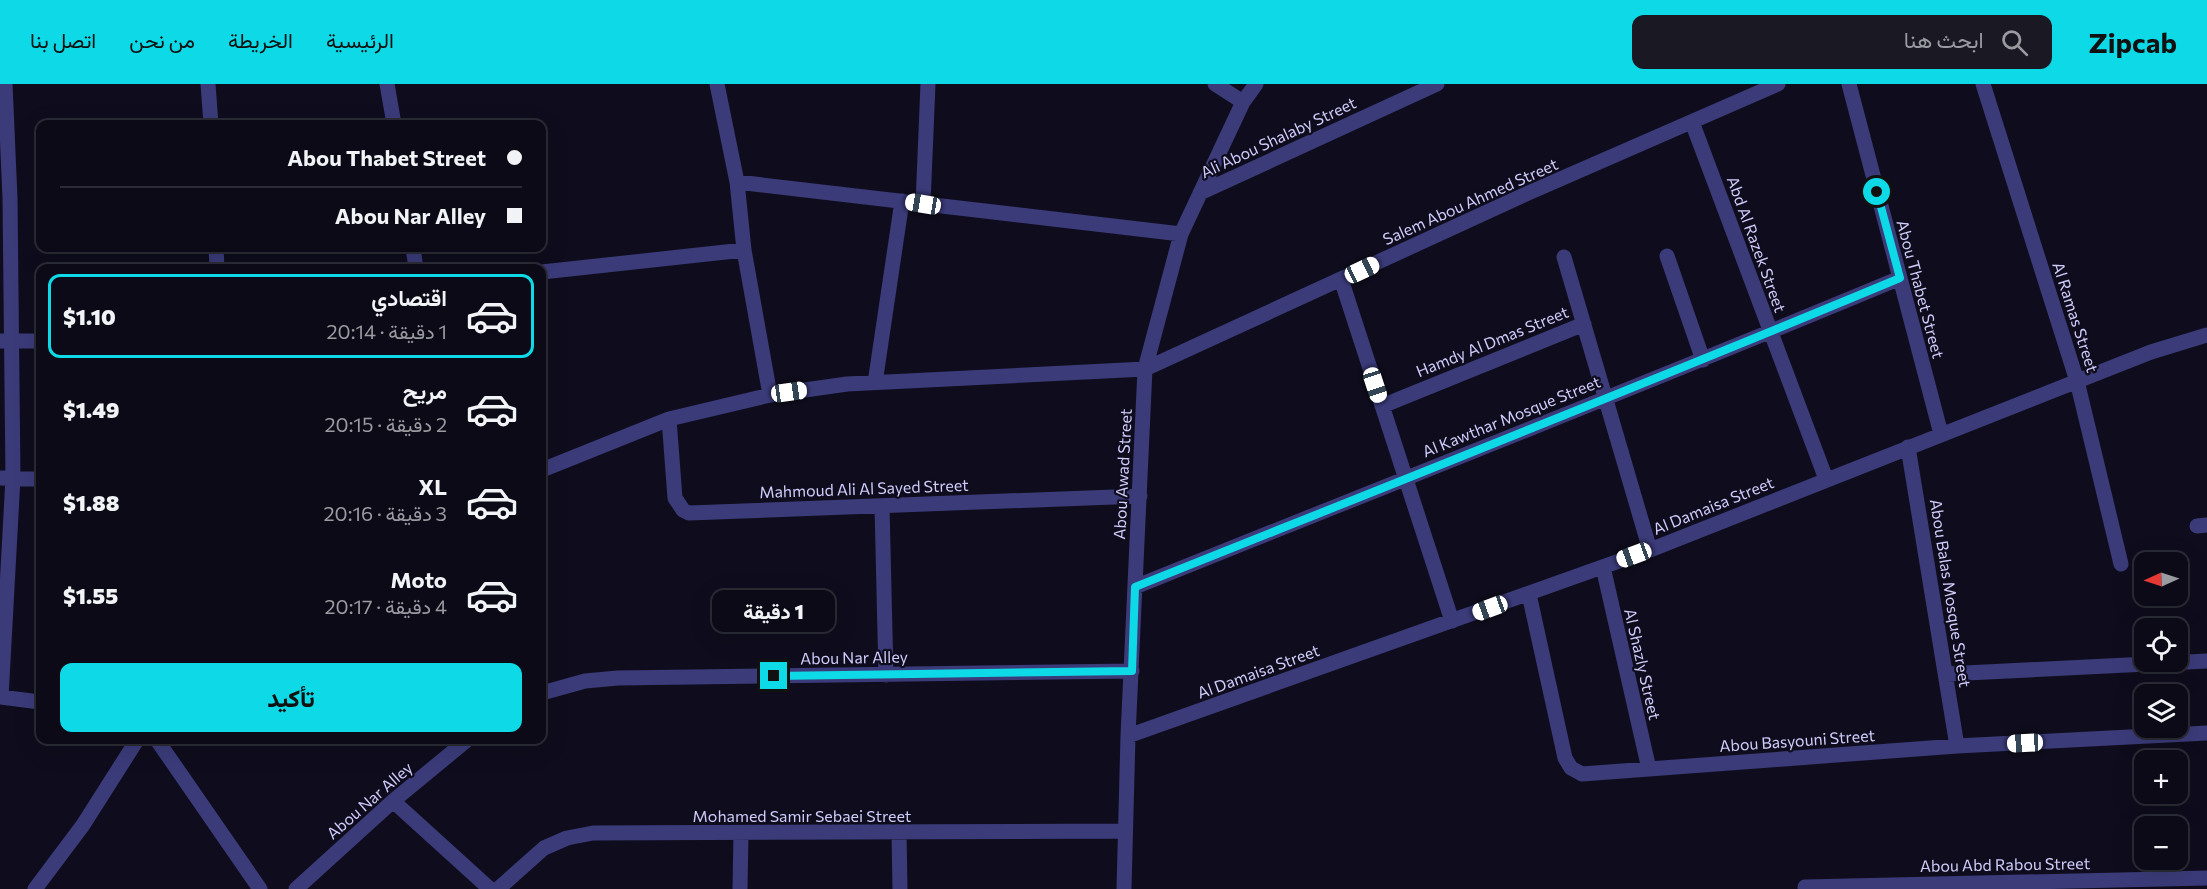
<!DOCTYPE html>
<html lang="ar">
<meta charset="utf-8">
<style>
body{margin:0;font-family:Commissioner,Vazirmatn,sans-serif;background:#191823;color:#f1f3f6;direction:rtl;height:100vh;display:flex;flex-direction:column;font-size:22px;white-space:nowrap}
*{box-sizing:border-box;margin:0}
p{font-size:20px;color:#9a9aa1}
.icon{flex:none;width:33px;height:33px;fill:none;stroke:currentColor;stroke-width:2;stroke-linecap:round;stroke-linejoin:round}
.map{position:relative;flex:1;overflow:hidden;direction:ltr}
.drawer{position:absolute;left:36px;top:180px;width:510px;height:480px;display:flex;flex-direction:column;background:#0b0a16;border-radius:12px;box-shadow:0 6px 24px #0002,0 0 0 2px #2b2b35;direction:rtl}
.drawer>*{flex:none}
.hud{position:absolute;left:36px;top:36px;width:510px;height:132px;border-radius:12px;box-shadow:0 6px 24px #0002,0 0 0 2px #2b2b35;direction:rtl;display:grid;align-content:center;height:132px;padding:0 24px;background:#0b0a16}
.needle{width:39px;rotate:267deg}
.tools{position:absolute;left:2134px;top:468px;display:grid;gap:12px}
.tools a{display:grid;place-items:center;width:54px;height:54px;border-radius:12px;background:#0b0a16;box-shadow:0 6px 24px #0002,0 0 0 2px #2b2b35;font-size:30px}
.end{position:absolute;width:27px;height:27px;margin:-14px;border:8px solid #0dd9e7;background:#111;box-shadow:0 0 0 3px #111}
.from{border-radius:50%}
.bubble{position:absolute;height:42px;border-radius:12px;background:#0b0a16;box-shadow:0 6px 24px #0002,0 0 0 2px #2b2b35;font-size:20px;font-weight:800;line-height:42px;text-align:center;direction:rtl}
.car{position:absolute;width:18px;height:36px;margin:-18px -9px;border-radius:8px;box-shadow:0 0 4px 2px #0007;background:linear-gradient(#fff 24%,#345 0 40%,#fff 0 76%,#345 0 86%,#fff 0)}
.hud b{display:flex;align-items:center;gap:21px;height:57px;font-size:22px}
.hud b+b{border-top:2px solid #2b2b35}
.hud i{width:15px;height:15px;background:#f1f3f6}
ul{padding:10px 0 0;list-style:none}
li{display:flex;align-items:center;gap:18px;height:84px;margin:0 12px 9px;padding:0 12px;border:3px solid transparent;border-radius:12px}
li div{flex:1}
li b{display:block;font-size:22px}
li em{font-style:normal;font-weight:800}
li.selected{border-color:#0dd9e7}
li>.icon{width:54px;height:54px;stroke-width:1.5}
.action{display:flex;gap:12px;margin-top:auto;padding:12px 24px}
.action a{flex:1;height:69px;border-radius:12px;background:#0dd9e7;color:#111;font-size:24px;font-weight:800;line-height:69px;text-align:center}
header{display:flex;align-items:center;gap:36px;box-sizing:border-box;height:84px;padding:0 30px;background:#0dd9e7;color:#111}
header strong{font-size:28px}
nav{display:flex;gap:33px;margin-inline-start:auto;font-size:21px}
.search{width:420px;height:54px;background:#191823;display:flex;align-items:center;gap:15px;box-sizing:border-box;padding:0 21px;border-radius:12px;color:#9a9aa1;font-size:22px}
.map>svg:first-child{display:block}
.lines{fill:none;stroke-linecap:round;stroke-linejoin:round}
.minor{stroke:#3b3b7a;stroke-width:15}
.route{stroke:#0dd9e7;stroke-width:8}
.labels{text-anchor:middle;dominant-baseline:central;stroke-width:4.5;stroke-linejoin:round;paint-order:stroke}
.street-label{font-size:16px;fill:#d0ccfc;stroke:#0f0d1d}
</style>
<header>
<strong>Zipcab</strong>
<div class="search"><svg class="icon" aria-label="search" viewBox="0 0 24 24"><circle cx="10" cy="10" r="6"/><path d="M15 15l6 6"/></svg>ابحث هنا</div>
<nav><a>الرئيسية</a><a>الخريطة</a><a>من نحن</a><a>اتصل بنا</a></nav>
</header>
<div class="map">
<svg width="2207" height="805" viewBox="0 0 2207 805">
<rect width="100%" height="100%" fill="#0f0d1d"/>
<g class="lines">
<path class="minor" d="M208,0l3,40
M387,0l7,40
M717,0l20,98 7,68 26,145
M1215,0l28,18
M1849,0l92,350
M1983,0l94,297 44,183
M1692,38l134,357
M737,98l444,52
M1200,109l237,-109
M923,120l5,-120
M216,164l1,20
M413,164l3,20
M1667,172l36,104
M1564,173l86,293
M542,188l202,-22
M1341,195l111,342
M0,257h40
M875,299l27,-182
M1382,322l202,-82
M669,335l6,79 8,12 6,3 451,-17
M1908,363l49,299
M542,386l127,-51 101,-24 77,-11 298,-15 381,-175 252,-110
M0,394l40,1
M882,422l4,169
M2197,442l10,-1
M1603,483l46,202
M1135,503c255,-103 511,-203 765,-309
M1529,510l36,164 6,10 11,6 375,-28 250,-13
M1946,590l261,-13
M542,609l43,-12 33,-3 514,-7
M0,613l40,5
M1,613l12,-219 -3,-280 -5,-114
M1128,652l522,-186 501,-198 56,-17
M157,656l103,149
M393,717l97,88
M899,749l1,56
M1805,803l402,-9
M35,805l48,-64 54,-85
M296,805l97,-88 74,-61
M498,805l46,-41 23,-10 26,-5 532,-2
M740,805l1,-56
M1124,805l4,-153 17,-367 36,-135 62,-132 13,-18"/>
</g>
<g class="lines">
<path class="route" d="M774,592l358,-5 3,-84c255,-102 511,-203 765,-309l-23,-86"/>
</g>
<g class="labels">
<g class="street-label">
<text transform="translate(1278 53) rotate(-25)">Ali Abou Shalaby Street</text>
<text transform="translate(1470 117) rotate(-24)">Salem Abou Ahmed Street</text>
<text transform="translate(1757 160) rotate(70)">Abd Al Razek Street</text>
<text transform="translate(1921 205) rotate(75)">Abou Thabet Street</text>
<text transform="translate(2076 233) rotate(72)">Al Ramas Street</text>
<text transform="translate(1492 257) rotate(-22)">Hamdy Al Dmas Street</text>
<text transform="translate(1511 332) rotate(-22)">Al Kawthar Mosque Street</text>
<text transform="translate(1122 390) rotate(-87)">Abou Awad Street</text>
<text transform="translate(864 404) rotate(-2)">Mahmoud Ali Al Sayed Street</text>
<text transform="translate(1713 421) rotate(-22)">Al Damaisa Street</text>
<text transform="translate(1951 509) rotate(81)">Abou Balas Mosque Street</text>
<text transform="translate(854 573) rotate(-1)">Abou Nar Alley</text>
<text transform="translate(1643 580) rotate(77)">Al Shazly Street</text>
<text transform="translate(1258 587) rotate(-20)">Al Damaisa Street</text>
<text transform="translate(1797 656) rotate(-4)">Abou Basyouni Street</text>
<text transform="translate(369 716) rotate(-41)">Abou Nar Alley</text>
<text x="802" y="731">Mohamed Samir Sebaei Street</text>
<text transform="translate(2005 780) rotate(-1)">Abou Abd Rabou Street</text>
</g>
</g>
</svg>
<div class="tools">
<a><svg class="needle" viewBox="-14 -14 28 28"><path d="M0-13l5 13h-10z" fill="#e53935"/><path d="M0 13l5-13h-10z" fill="#9a9aa1"/></svg></a>
<a><svg class="icon" aria-label="locate" viewBox="0 0 24 24"><circle cx="12" cy="12" r="6"/><path d="M12 2v4M12 18v4M2 12h4M18 12h4"/></svg></a>
<a><svg class="icon" aria-label="layers" viewBox="0 0 24 24"><path d="M12 4l9 5-9 5-9-5zM3 14l9 5 9-5"/></svg></a>
<a>+</a>
<a>−</a>
</div>
<i class="end from" style="left:1877px;top:108px"></i>
<i class="end" style="left:774px;top:592px"></i>
<div class="bubble" style="left:712px;top:506px;width:123px">1 دقيقة</div>
<i class="car" style="left:923px;top:120px;rotate:279deg"></i>
<i class="car" style="left:1362px;top:186px;rotate:65deg"></i>
<i class="car" style="left:1375px;top:301px;rotate:162deg"></i>
<i class="car" style="left:789px;top:308px;rotate:82deg"></i>
<i class="car" style="left:1634px;top:471px;rotate:250deg"></i>
<i class="car" style="left:1490px;top:524px;rotate:250deg"></i>
<i class="car" style="left:2025px;top:659px;rotate:267deg"></i>
<div class="hud">
<b><i class="from"></i>Abou Thabet Street</b>
<b><i></i>Abou Nar Alley</b>
</div>
<section class="drawer">
<ul>
<li class="selected"><svg class="icon" aria-label="car" viewBox="0 0 24 24"><path d="M5 17H2v-5l4-1 3-4h7l3 4 3 1v5h-3M9 17h6M6 11h13"/><circle cx="7" cy="17" r="2"/><circle cx="17" cy="17" r="2"/></svg><div><b>اقتصادي</b><p>1 دقيقة · 20:14</p></div><em>$1.10</em></li>
<li><svg class="icon" aria-label="car" viewBox="0 0 24 24"><path d="M5 17H2v-5l4-1 3-4h7l3 4 3 1v5h-3M9 17h6M6 11h13"/><circle cx="7" cy="17" r="2"/><circle cx="17" cy="17" r="2"/></svg><div><b>مريح</b><p>2 دقيقة · 20:15</p></div><em>$1.49</em></li>
<li><svg class="icon" aria-label="car" viewBox="0 0 24 24"><path d="M5 17H2v-5l4-1 3-4h7l3 4 3 1v5h-3M9 17h6M6 11h13"/><circle cx="7" cy="17" r="2"/><circle cx="17" cy="17" r="2"/></svg><div><b>XL</b><p>3 دقيقة · 20:16</p></div><em>$1.88</em></li>
<li><svg class="icon" aria-label="car" viewBox="0 0 24 24"><path d="M5 17H2v-5l4-1 3-4h7l3 4 3 1v5h-3M9 17h6M6 11h13"/><circle cx="7" cy="17" r="2"/><circle cx="17" cy="17" r="2"/></svg><div><b>Moto</b><p>4 دقيقة · 20:17</p></div><em>$1.55</em></li>
</ul>
<div class="action"><a>تأكيد</a></div>
</section>
</div>
